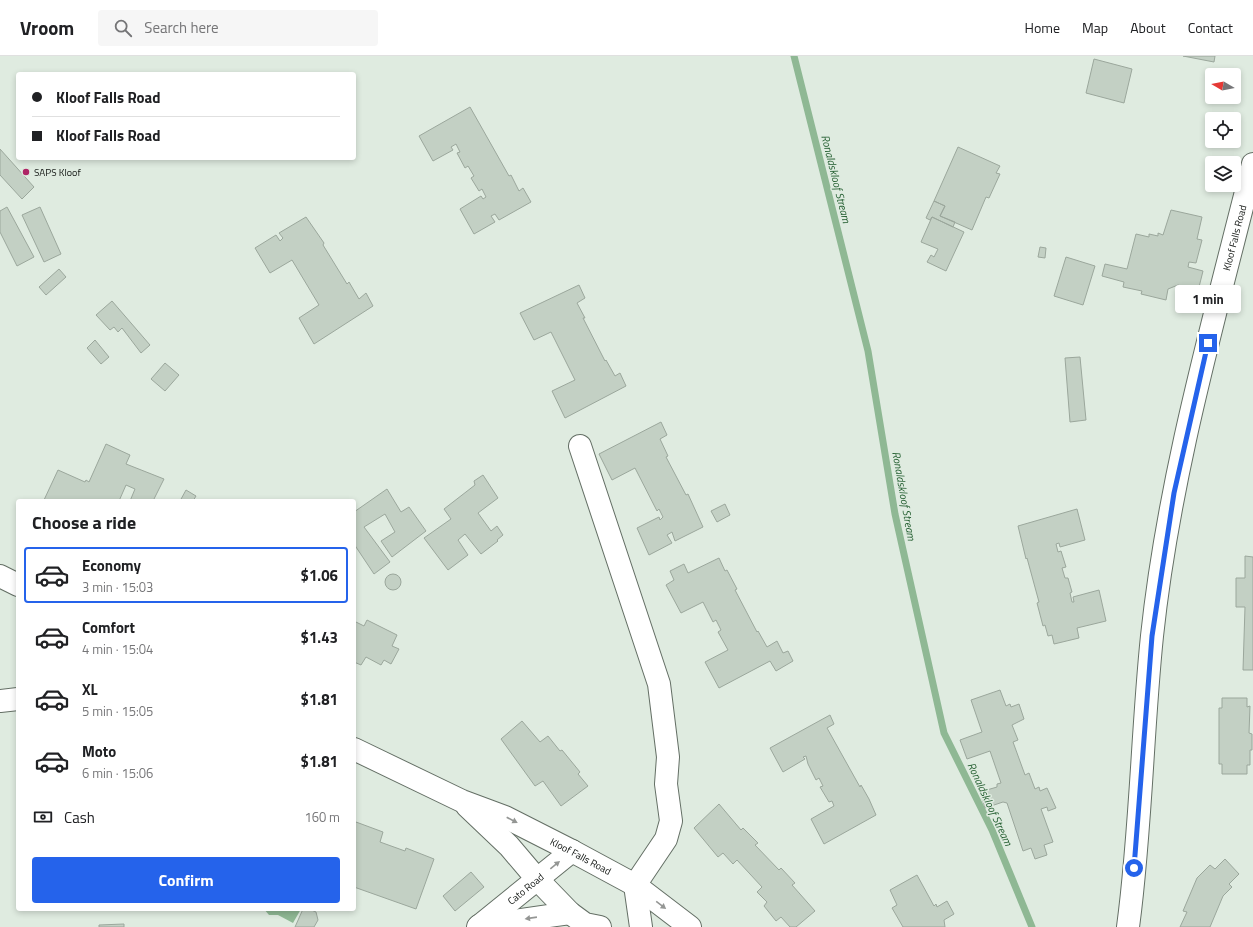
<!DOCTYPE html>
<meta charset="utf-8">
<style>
body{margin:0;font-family:"Titillium Web",sans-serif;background:#f6f6f6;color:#202124;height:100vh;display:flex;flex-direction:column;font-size:15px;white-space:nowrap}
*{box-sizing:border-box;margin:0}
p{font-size:13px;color:#757577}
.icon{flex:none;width:22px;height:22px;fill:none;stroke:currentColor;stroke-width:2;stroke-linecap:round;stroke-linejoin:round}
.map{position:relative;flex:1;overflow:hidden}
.panel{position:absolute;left:16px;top:443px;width:340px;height:412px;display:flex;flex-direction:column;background:#fff;border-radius:4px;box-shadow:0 2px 6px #0003}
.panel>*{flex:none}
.banner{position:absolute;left:16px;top:16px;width:340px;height:88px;border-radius:4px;box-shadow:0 2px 6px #0003;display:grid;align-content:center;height:88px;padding:0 16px;background:#fff}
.needle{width:26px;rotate:280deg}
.buttons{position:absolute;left:1205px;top:12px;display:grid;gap:8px}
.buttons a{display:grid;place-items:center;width:36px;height:36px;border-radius:4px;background:#fff;box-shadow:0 2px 6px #0003;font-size:20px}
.end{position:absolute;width:18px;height:18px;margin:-9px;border:5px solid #2563eb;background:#fff;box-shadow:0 0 0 2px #fff}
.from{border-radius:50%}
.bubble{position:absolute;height:28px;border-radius:4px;background:#fff;box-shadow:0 2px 6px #0003;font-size:13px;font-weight:700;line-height:28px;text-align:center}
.banner b{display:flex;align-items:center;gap:14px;height:38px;font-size:15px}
.banner b+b{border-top:1px solid #e0e0e0}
.banner i{width:10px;height:10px;background:#202124}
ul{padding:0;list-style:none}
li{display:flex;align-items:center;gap:12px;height:56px;margin:0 8px 6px;padding:0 8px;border:2px solid transparent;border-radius:4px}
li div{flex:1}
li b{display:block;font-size:15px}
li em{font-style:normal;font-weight:700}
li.on{border-color:#2563eb}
li>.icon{width:36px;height:36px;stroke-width:1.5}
h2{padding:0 16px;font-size:18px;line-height:48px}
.pay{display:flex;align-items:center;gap:10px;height:44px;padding:0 16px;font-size:15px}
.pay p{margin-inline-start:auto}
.primary-button{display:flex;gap:8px;margin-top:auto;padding:8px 16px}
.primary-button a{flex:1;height:46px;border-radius:4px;background:#2563eb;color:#fff;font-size:16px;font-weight:700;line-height:46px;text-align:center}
header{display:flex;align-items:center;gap:24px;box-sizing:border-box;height:56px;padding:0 20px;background:#fff;border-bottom:1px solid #e0e0e0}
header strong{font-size:19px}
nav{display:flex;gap:22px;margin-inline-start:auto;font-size:14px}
.search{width:280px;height:36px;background:#f6f6f6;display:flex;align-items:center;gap:10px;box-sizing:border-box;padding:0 14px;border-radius:4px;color:#757577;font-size:15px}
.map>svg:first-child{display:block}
.water{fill:#8fb894}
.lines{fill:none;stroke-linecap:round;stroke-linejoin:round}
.stream{stroke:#8fb894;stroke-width:7}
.building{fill:#c3d0c4;stroke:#9ba79c}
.minor-casing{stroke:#646f65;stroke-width:24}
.secondary-casing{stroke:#646f65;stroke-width:24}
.minor{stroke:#fff;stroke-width:22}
.secondary{stroke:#fff;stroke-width:22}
.oneway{fill:#949694}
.route{stroke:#2563eb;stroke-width:5}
.poi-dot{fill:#ae2465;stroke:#dfebe0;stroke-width:1.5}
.labels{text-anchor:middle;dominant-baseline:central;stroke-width:3;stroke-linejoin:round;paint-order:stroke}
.poi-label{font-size:10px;fill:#111512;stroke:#dfebe0;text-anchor:start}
.street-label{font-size:10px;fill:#111512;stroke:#dfebe0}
.water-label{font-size:11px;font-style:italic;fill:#1f5b2c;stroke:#dfebe0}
</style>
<header>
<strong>Vroom</strong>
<div class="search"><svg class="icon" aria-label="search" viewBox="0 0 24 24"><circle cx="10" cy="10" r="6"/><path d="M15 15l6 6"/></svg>Search here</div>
<nav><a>Home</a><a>Map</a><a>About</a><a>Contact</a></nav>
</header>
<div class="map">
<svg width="1253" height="871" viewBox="0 0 1253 871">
<rect width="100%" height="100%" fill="#dfebe0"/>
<path class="water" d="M264,853h37l-8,14 -15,-8h-9z"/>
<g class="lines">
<path class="stream" d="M794,0l74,295 27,163 49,219 48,97 40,97"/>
</g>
<path class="building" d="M1183,0h32l-1,6z
M1094,3l38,10 -8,34 -38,-10z
M470,51l39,69 2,-1 8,16 4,-3 8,14 -32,18 -4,-6 -4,2 4,6 -21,12 -14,-25 21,-13 2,3 3,-2 -4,-8 -3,2 -8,-13 3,-2 -6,-10 -3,2 -8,-15 3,-1 -4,-8 -5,3 2,3 -20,11 -14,-25z
M958,91l42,19 -4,7 4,1 -11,24 -3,-1 -14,33 -32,-14 5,-10 -11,-5z
M0,93l34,38 -12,12 -22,-24z
M934,145l11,5 -5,10 15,6 -2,5 -21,-10 -2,3 -4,-2z
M7,151l27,50 -17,9 -17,-34v-21z
M40,151l21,47 -17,8 -22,-47z
M1171,154l31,7 -5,22 5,1 -6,23 -7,-1 -1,5 15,4 -5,20 -20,-6 -10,4 -2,11 -25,-6 1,-3 -19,-4 1,-5 -22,-6 3,-12 22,5 9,-35 13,3v-3l9,2v-3l5,2z
M306,161l18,26 -1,2 24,39 2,-2 10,17 7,-6 7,13 -59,38 -15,-26 20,-13 -27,-45 -22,13 -15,-25 21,-13 4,6 3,-3 -4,-5z
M932,161l32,15 -18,39 -19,-9 4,-7 3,2 4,-8 -17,-7z
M1040,191l6,1 -1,10 -7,-1z
M1066,201l29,9 -12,39 -29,-9z
M59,213l7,8 -20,18 -7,-8z
M579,229l6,13 -8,5 8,15h-2l22,43 1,-1 9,16 5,-3 6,13 -61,32 -13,-27 23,-11 -24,-48 -17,8 -14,-27z
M112,245l38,44 -9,8 -19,-25 -4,4 -4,-5 -4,3 -14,-15z
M95,284l14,17 -8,7 -14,-16z
M1080,301l6,63 -16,2 -5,-64z
M165,307l14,12 -14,16 -14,-12z
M661,366l6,13 -7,4 8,17 -2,1 20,38 2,-1 15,33 -28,14 -3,-9 -5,3 5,8 -23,12 -12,-27 22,-11 1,3 3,-3 -4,-8 -2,2 -22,-43 -23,12 -13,-26z
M106,388l24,11 -4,9 38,15 -11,22h-23l5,-12 -9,-4 -7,16 -75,-1 14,-30 27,12 1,-2 3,2z
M483,419l15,23 -20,15 13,18 6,-5 6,9 -6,5 1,1 -17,13 -16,-20 -7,6 10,15 -20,15 -24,-32 27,-19 -7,-10 31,-24 -1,-4z
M387,433l14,23 8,-5 17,24 -34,26 -11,-16 14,-9 -10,-18 -21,13 26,35 -16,12 -20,-30v-32z
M186,434l10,6 -3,5h-13z
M725,448l5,11 -13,7 -6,-11z
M1077,453l8,31 -25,7 -1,-4 -3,1 2,8 3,-1 5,16 -4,1 3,10h3l4,14 -2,1 2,9h2l-1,-5 26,-7 7,31 -29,7 2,10 -25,6 -2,-9 -4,1 -3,-11 -2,1 -6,-23 2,-1 -12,-44 -1,1 -8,-33z
M1245,500l8,1v113h-10l2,-63h-9v-29h9z
M719,502l6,13 2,-1 10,19 -2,1 22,42 1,-1 9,16 10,-6 6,12 5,-2 5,10 -17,10 -6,-10 -51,27 -14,-26 23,-12 -10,-18 3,-2 -5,-10 -3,2 -10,-20 -22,11 -15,-28 8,-5 -4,-9 14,-7 4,9z
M385 526a8 8 0 1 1 16 0a8 8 0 1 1-16 0Z
M367,564l30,15 -5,11 7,3 -8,15 -7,-4 -3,5 -15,-8 -5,8 -7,-3v-41l10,5z
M1000,634l6,16 4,-2 1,3 8,-3 5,15 -12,6 6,15 -5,2 12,33 4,-2 6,16 4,-2 1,4 7,-3 9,20 -8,3 -1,-4 -6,2 12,33 -9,3 3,10 -12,4 -4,-11 -8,3 -16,-48 -4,-1 -18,6 -5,-16 17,-5v-3l4,-1 -11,-32 -23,8 -7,-19 22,-8 -11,-32z
M1222,642h25v9l3,-1 -1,27 3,1v16h-2v15h-3v9h-25v-10h-3v-56h3z
M830,659l4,9 -7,4 33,59 1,-2 8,14 7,16 -52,29 -13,-25 23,-13 -2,-5 -3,1 -9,-15 3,-1 -4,-8 -3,2 -8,-16 -2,-8 -3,1 2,2 -22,13 -13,-24z
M522,665l18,21 8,-6 12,15 2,-1 18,22 -2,2 10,12 -27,20 -18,-25 -8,5 -34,-47z
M719,748l22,26 2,-2 15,15 -3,2 24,25 2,-2 14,15 -3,2 23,26 -19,16h-6l-9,-10 -5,4 -12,-15 3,-4 -10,-10 5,-5 -25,-27 -4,4 -10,-11 -5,4 -24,-29z
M356,766l27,10 -3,10 25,9 1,-3 28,11 -18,50 -62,-22v-59z
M1225,803l14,15 -10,10 3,3 -9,9 -13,31h-30l7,-15 -4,-1 14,-33 13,-13 5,4z
M471,816l13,15 -29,24 -12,-15z
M917,819l17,31 2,-2 1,3 10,-6 7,13 -10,6 1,7h-42l-11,-19 5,-3 -7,-15z
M303,853h6l7,3 2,8 -4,7h-19z
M124,868v3h-25v-2z"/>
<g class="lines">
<defs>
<g id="minor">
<path d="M580,390l79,238 9,73 -2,27 5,37 -5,18 -31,46 6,42"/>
<path d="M0,645l18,-2"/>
<path id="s1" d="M478,871l94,-76"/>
</g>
<g id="secondary">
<path d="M0,520l18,9"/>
<path id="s2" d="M354,693l108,52 43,16 67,34 63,34 55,42"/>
<path d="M467,750l42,40 28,33 33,34 15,11 15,3"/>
<path d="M479,870l91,-13"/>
<path id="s3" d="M1128,871c13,-96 14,-194 24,-291 17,-160 62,-316 101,-472"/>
</g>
</defs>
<use href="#minor" class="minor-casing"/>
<use href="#secondary" class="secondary-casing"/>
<use href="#minor" class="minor"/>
<use href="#secondary" class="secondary"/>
</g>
<defs><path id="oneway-solid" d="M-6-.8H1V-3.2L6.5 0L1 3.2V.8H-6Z"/></defs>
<g class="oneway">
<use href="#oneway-solid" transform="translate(512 764) rotate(27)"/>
<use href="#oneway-solid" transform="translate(555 809) rotate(-39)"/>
<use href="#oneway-solid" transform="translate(661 849) rotate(37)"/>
<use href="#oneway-solid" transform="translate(531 862) rotate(172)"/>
</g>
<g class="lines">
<path class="route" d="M1134,812l18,-232 22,-143 34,-150"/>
</g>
<circle class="poi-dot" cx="26" cy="116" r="4"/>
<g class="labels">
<g class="poi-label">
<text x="34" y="116">SAPS Kloof</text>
</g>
<g class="street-label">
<text stroke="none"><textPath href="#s3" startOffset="699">Kloof Falls Road</textPath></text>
<text stroke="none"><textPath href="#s2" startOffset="251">Kloof Falls Road</textPath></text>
<text stroke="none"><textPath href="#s1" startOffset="61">Cato Road</textPath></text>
</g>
<g class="water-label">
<text transform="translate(836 123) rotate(76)">Ronaldskloof Stream</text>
<text transform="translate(904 440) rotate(80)">Ronaldskloof Stream</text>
<text transform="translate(990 748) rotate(65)">Ronaldskloof Stream</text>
</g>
</g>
</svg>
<div class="buttons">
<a><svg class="needle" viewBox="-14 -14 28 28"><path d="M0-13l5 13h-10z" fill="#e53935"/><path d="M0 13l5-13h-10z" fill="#757577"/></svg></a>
<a><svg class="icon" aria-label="locate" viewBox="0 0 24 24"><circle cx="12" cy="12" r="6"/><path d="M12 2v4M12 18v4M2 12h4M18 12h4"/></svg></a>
<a><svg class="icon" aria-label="layers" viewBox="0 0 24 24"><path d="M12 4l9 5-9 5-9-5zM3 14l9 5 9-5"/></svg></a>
</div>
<i class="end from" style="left:1134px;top:812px"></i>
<i class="end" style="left:1208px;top:287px"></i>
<div class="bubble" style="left:1175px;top:229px;width:66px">1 min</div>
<div class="banner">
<b><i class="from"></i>Kloof Falls Road</b>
<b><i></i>Kloof Falls Road</b>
</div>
<section class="panel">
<h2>Choose a ride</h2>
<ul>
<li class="on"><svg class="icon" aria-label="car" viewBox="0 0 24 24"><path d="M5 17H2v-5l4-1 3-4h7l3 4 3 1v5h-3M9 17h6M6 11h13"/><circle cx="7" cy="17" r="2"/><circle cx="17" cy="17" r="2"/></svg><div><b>Economy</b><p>3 min · 15:03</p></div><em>$1.06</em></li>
<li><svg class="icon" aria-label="car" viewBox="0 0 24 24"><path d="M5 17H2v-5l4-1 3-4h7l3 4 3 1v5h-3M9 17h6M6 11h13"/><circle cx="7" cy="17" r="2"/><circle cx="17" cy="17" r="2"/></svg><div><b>Comfort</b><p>4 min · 15:04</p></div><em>$1.43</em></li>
<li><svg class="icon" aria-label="car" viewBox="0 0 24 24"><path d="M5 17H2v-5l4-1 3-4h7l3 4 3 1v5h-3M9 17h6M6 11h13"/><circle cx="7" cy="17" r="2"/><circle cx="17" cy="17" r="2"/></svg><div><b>XL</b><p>5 min · 15:05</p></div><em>$1.81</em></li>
<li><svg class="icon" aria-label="car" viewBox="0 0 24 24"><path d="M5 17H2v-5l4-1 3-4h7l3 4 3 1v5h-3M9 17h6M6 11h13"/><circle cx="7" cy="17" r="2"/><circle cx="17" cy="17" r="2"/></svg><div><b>Moto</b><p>6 min · 15:06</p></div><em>$1.81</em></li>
</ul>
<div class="pay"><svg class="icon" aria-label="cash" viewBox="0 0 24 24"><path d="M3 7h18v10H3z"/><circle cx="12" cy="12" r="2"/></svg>Cash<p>160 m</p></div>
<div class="primary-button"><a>Confirm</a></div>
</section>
</div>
